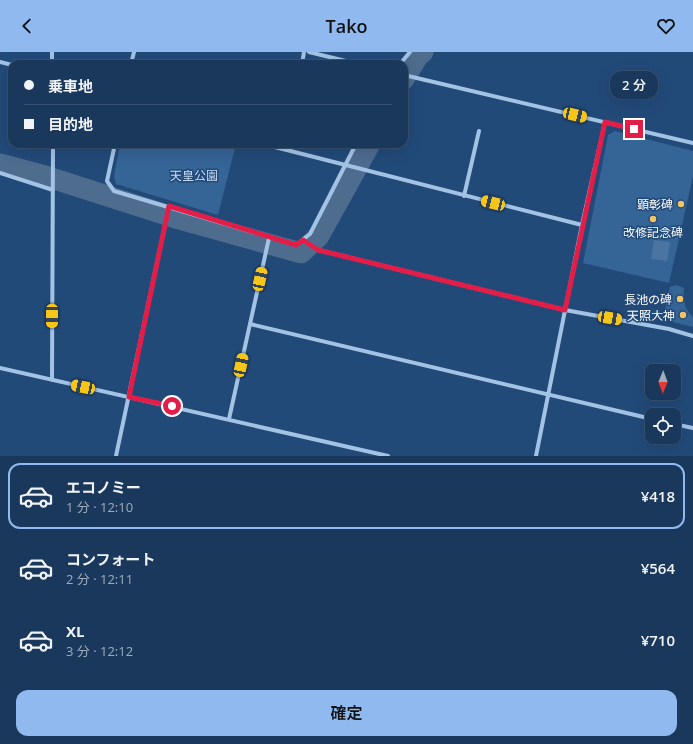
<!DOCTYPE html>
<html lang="ja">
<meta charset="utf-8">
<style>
body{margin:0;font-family:"Open Sans","Noto Sans JP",sans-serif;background:#274364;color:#f1f3f6;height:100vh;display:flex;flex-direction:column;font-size:15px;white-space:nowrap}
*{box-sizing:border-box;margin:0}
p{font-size:13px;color:#9facbb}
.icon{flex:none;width:22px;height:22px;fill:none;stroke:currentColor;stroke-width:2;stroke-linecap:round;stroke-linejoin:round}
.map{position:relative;height:404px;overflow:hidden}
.panel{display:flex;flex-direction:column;background:#1a385b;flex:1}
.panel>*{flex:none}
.top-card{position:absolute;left:8px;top:8px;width:400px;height:88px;border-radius:12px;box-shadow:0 4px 16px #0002,0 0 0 1px #385271;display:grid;align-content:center;height:88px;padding:0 16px;background:#1a385b}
.needle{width:26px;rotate:181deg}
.fabs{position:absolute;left:645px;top:312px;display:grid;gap:8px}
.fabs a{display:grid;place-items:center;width:36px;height:36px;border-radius:8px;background:#1a385b;box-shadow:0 4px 16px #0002,0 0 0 1px #385271;font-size:20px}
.end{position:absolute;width:18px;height:18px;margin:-9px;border:5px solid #e11d48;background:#fff;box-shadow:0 0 0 2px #fff}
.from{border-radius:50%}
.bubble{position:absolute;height:28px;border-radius:12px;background:#1a385b;box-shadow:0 4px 16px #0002,0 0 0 1px #385271;font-size:13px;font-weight:600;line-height:28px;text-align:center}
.car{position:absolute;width:12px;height:24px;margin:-12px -6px;border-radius:5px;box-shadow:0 0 3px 1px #0007;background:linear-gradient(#f5c518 24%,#345 0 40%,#f5c518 0 76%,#345 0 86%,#f5c518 0)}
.top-card b{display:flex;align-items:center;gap:14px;height:38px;font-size:15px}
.top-card b+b{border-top:1px solid #385271}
.top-card i{width:10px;height:10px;background:#f1f3f6}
ul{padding:7px 0 0;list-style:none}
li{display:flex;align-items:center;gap:12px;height:66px;margin:0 8px 6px;padding:0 8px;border:2px solid transparent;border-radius:12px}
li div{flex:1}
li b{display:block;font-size:15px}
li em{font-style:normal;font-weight:600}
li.selected{border-color:#90b9f0}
li>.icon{width:36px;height:36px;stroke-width:1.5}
.primary-button{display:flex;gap:8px;margin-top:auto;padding:8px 16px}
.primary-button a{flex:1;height:46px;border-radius:12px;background:#90b9f0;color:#111;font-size:16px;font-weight:600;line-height:46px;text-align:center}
header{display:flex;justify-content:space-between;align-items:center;height:52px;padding:0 16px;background:#90b9f0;color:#111;font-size:18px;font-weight:600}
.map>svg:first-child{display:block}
.green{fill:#356497}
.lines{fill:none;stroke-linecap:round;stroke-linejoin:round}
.river{stroke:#4d6c8e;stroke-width:21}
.building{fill:#4b74a3}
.minor{stroke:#a3c3e5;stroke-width:4}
.route{stroke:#e11d48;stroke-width:5}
.poi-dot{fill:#f0c466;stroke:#224a79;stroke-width:1.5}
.labels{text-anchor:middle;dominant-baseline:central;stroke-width:3;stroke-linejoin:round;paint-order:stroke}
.park-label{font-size:12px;fill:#c6dcf4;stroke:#224a79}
.poi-label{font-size:12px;fill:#fff;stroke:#224a79;text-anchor:end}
</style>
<header><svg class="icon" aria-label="back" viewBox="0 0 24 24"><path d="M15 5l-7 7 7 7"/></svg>Tako<svg class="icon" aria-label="heart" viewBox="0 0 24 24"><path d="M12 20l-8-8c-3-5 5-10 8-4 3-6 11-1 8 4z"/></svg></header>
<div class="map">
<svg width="693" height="404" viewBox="0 0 693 404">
<rect width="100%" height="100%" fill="#224a79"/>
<path class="green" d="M615,79l78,20v25l-24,107 -86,-20 25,-128z
M120,92h116l-18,71 -102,-31 -2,-8z
M676,233l8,3c-1,12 0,21 9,29v10l-20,-5 -8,-12 5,-23z"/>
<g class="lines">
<path class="river" d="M404,27l14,-23 5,-4
M0,112l45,12 134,43 122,34 18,-17 51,-92"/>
</g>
<path class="building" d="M674,176l7,1 -2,7 -7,-2z
M654,188l16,2 -3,19 -16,-2z"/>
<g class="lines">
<path class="minor" d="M52,0v12
M309,0l49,12
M0,10l12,3
M131,12l3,-12
M302,12l2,-12
M400,12l10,-12
M404,23l289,68
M115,92l-8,37 7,10 182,54 14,-11 46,-90
M263,92l319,81
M0,121l53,17
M464,144l15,-65
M303,188l15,10 247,60 104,19 24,7
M250,272l402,95
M0,316l388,88
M52,328l1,-236
M229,367l40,-181
M674,372l19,4
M116,404l53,-250
M536,404l46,-231 23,-103"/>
</g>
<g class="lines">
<path class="route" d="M172,354l-43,-9 40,-191 127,39 7,-5 15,10 247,60 40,-188 29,7"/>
</g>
<g class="poi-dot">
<circle cx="681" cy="152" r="4"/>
<circle cx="653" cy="167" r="4"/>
<circle cx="680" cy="247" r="4"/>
<circle cx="683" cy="263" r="4"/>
</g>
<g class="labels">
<g class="park-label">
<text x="194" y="123">天皇公園</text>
</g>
<g class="poi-label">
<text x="673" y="152">顕彰碑</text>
<text x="653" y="180" text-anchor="middle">改修記念碑</text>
<text x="672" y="247">長池の碑</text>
<text x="675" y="263">天照大神</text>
</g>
</g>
</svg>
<div class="fabs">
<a><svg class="needle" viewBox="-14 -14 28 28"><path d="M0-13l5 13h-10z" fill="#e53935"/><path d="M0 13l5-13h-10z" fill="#9facbb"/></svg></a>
<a><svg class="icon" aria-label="locate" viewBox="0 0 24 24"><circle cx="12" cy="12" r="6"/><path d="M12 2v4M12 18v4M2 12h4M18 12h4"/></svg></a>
</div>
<i class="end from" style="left:172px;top:354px"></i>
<i class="end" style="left:634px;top:77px"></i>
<div class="bubble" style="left:610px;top:19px;width:48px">2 分</div>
<i class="car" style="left:575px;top:63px;rotate:103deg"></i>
<i class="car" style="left:493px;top:151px;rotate:284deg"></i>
<i class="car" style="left:260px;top:227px;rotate:12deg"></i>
<i class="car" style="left:52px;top:264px;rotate:180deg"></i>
<i class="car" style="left:610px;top:266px;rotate:100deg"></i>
<i class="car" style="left:241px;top:313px;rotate:12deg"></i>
<i class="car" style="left:83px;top:335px;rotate:282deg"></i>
<div class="top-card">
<b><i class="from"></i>乗車地</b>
<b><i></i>目的地</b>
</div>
</div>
<section class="panel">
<ul>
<li class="selected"><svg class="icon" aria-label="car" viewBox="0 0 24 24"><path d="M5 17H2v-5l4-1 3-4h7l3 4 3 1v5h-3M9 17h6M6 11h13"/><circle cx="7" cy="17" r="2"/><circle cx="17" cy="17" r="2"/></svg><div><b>エコノミー</b><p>1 分 · 12:10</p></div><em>¥418</em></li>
<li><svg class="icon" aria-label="car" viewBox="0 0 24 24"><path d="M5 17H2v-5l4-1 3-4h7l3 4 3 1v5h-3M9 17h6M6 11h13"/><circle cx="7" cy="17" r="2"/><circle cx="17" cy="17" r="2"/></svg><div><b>コンフォート</b><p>2 分 · 12:11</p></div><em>¥564</em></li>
<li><svg class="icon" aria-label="car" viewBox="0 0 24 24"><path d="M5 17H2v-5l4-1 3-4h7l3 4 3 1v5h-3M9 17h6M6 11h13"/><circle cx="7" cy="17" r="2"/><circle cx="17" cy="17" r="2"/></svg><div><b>XL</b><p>3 分 · 12:12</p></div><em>¥710</em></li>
</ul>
<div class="primary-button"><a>確定</a></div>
</section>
